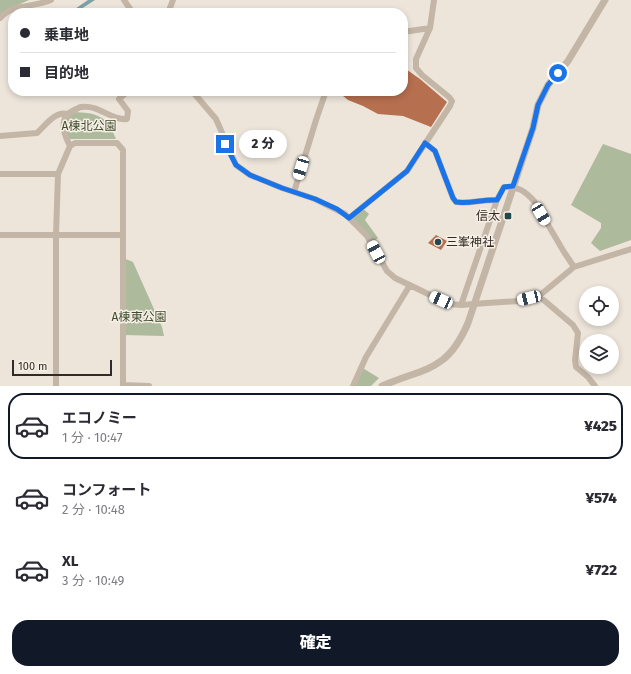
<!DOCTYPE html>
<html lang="ja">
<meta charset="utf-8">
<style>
body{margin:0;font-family:"Fira Sans","Noto Sans JP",sans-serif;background:#f7f7f7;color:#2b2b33;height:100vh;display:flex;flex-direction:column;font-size:15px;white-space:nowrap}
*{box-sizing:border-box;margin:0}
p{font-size:13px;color:#7c7c81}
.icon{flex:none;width:22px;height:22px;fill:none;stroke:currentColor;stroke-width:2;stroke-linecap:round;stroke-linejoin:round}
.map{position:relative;height:386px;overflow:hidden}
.drawer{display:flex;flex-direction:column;background:#fff;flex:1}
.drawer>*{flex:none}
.top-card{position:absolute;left:8px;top:8px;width:400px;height:88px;border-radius:16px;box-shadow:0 2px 6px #0003;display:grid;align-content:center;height:88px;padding:0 12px;background:#fff}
.tools{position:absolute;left:579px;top:286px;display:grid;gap:8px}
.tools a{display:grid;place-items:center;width:40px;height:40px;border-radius:50%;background:#fff;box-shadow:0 2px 6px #0003;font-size:20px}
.scale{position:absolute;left:12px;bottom:10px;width:100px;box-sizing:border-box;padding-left:4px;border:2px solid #312b27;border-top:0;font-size:11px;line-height:14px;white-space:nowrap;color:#312b27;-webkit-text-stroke:3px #f6efe5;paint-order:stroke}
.end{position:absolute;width:18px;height:18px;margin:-9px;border:5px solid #1a73e8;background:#fff;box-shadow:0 0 0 2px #fff}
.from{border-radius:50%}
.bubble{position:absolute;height:28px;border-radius:14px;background:#fff;box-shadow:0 2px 6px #0003;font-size:13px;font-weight:800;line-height:28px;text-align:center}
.car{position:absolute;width:12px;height:24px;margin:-12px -6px;border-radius:5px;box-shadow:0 0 3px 1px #0007;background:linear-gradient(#fff 24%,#345 0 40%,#fff 0 76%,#345 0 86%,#fff 0)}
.top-card b{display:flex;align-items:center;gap:14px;height:38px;font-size:15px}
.top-card b+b{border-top:1px solid #e1e1e2}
.top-card i{width:10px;height:10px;background:#2b2b33}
ul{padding:7px 0 0;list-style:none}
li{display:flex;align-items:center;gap:12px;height:66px;margin:0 8px 6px;padding:0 4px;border:2px solid transparent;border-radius:16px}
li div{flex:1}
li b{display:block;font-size:15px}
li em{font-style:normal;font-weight:800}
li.current{border-color:#111827}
li>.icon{width:36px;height:36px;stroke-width:1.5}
.primary-button{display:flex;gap:8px;margin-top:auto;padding:8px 12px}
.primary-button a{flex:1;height:46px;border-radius:16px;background:#111827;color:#fff;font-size:16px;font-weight:800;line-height:46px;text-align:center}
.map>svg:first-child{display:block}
.green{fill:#aeba9c}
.water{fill:#7ca2a7}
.building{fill:#b66f4f}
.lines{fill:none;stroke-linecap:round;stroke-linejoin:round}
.minor{stroke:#c4b6a7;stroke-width:6}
.tertiary{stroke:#c4b6a7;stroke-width:7}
.minor-bridge{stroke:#c4b6a7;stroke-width:6}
.route{stroke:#1a73e8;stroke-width:5}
.poi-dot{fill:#22484d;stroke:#f6efe5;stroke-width:1.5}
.labels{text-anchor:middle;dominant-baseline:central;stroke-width:3;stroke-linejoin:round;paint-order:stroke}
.park-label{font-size:12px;fill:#3f4c2e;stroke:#f6efe5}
.poi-label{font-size:12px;fill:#312b27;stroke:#f6efe5;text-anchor:end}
</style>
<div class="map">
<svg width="631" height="386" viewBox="0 0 631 386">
<rect width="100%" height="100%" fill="#ede5da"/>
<path class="green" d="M0,0h29l-18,8 -11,9z
M73,112c24,1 34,3 43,27h-47l-3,-5 1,-15z
M603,144l28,10v86l-31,11 -9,-8 10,-15v-5l-30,-18z
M361,207l8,7 -4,6 13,18 -7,5 -22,-25z
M123,258l10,4 29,65 2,9 -41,-1z
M361,367l18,11 -8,8h-17z"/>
<path class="water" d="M88,0h7l-20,13h-6z"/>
<path class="building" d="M403,67l17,12 27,23 -16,25 -28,-11 -25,-2 -15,-8 -15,-6 -11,-9h66z
M436,235l11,6 -6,9 -13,-7z"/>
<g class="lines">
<path class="minor" d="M124,0l9,13
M168,13l5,-13
M0,18c13,-15 33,-10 51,-18
M403,32l27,-4
M192,91l24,28 20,46 14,10 32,13 33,11 30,15 22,22 20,35 8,7 54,26 12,1 36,-105 7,-13c14,-1 21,4 30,14l30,51 10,15
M67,114c-7,11 -2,22 3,32
M0,136l37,-3c8,-7 18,-22 30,-19 4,-2 10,-6 14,-7 18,-3 30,14 46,12l1,-8 -9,-12 9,-8
M425,143l10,8 18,47 3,4c14,2 27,-3 41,-2
M0,174h58
M294,192l22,-72 10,-29
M349,218l58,-47 43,-65 2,-5 -3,-4 -27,-22 -6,-7v-9l14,-31 4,-28
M0,235h123
M539,296l34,29 5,8 -3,27 1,7 12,10 7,9
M487,303l33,-2 19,-5 35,-29 57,-18
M123,385l26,1
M56,386v-151l2,-61 12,-28 5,-3h42l6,7v236
M353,386l13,-29 44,-72"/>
<path class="tertiary" d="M382,386c44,-19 65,-14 86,-63l65,-195 5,-23 10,-20 20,-24 37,-61"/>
<path class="minor-bridge" d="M461,305l26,-2"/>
</g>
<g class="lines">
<path class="route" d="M225,144l11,21 14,10 32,13 33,11 22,10 12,9 58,-47 18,-28 10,8 18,47 3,4c14,2 27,-3 41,-2l7,-13 9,-1 20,-58 5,-23 10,-20 10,-12"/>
</g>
<g class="poi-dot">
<rect x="504" y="212" width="8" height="8" rx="2"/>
<circle cx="438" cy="242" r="4"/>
</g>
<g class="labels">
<g class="park-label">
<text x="89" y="126">A棟北公園</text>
<text x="139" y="317">A棟東公園</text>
</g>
<g class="poi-label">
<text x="500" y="216">信太</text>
<text x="446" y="242" text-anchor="start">三峯神社</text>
</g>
</g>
</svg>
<div class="tools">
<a><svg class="icon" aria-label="locate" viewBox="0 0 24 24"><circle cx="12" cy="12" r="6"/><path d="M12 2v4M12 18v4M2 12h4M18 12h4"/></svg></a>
<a><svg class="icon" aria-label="layers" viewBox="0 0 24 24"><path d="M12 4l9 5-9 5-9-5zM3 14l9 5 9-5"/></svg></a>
</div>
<div class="scale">100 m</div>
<i class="end from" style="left:558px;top:73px"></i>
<i class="end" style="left:225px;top:144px"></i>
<div class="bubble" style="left:239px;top:130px;width:48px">2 分</div>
<i class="car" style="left:301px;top:168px;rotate:197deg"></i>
<i class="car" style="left:541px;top:214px;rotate:149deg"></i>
<i class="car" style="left:376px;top:252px;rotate:332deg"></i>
<i class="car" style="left:529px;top:298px;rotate:257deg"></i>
<i class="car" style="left:441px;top:300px;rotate:294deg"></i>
<div class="top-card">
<b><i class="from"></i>乗車地</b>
<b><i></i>目的地</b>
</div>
</div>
<section class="drawer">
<ul>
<li class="current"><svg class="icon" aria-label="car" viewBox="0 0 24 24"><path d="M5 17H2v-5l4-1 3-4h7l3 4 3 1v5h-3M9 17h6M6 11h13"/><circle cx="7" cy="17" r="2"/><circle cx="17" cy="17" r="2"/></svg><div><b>エコノミー</b><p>1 分 · 10:47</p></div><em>¥425</em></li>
<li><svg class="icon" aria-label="car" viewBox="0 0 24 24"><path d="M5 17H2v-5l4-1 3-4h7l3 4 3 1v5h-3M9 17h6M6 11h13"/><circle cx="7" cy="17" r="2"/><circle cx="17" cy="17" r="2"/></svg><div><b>コンフォート</b><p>2 分 · 10:48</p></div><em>¥574</em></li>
<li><svg class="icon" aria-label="car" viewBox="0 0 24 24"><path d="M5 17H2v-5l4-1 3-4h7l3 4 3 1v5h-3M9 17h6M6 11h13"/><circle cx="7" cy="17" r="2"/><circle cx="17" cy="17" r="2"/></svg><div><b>XL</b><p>3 分 · 10:49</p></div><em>¥722</em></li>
</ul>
<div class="primary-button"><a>確定</a></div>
</section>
